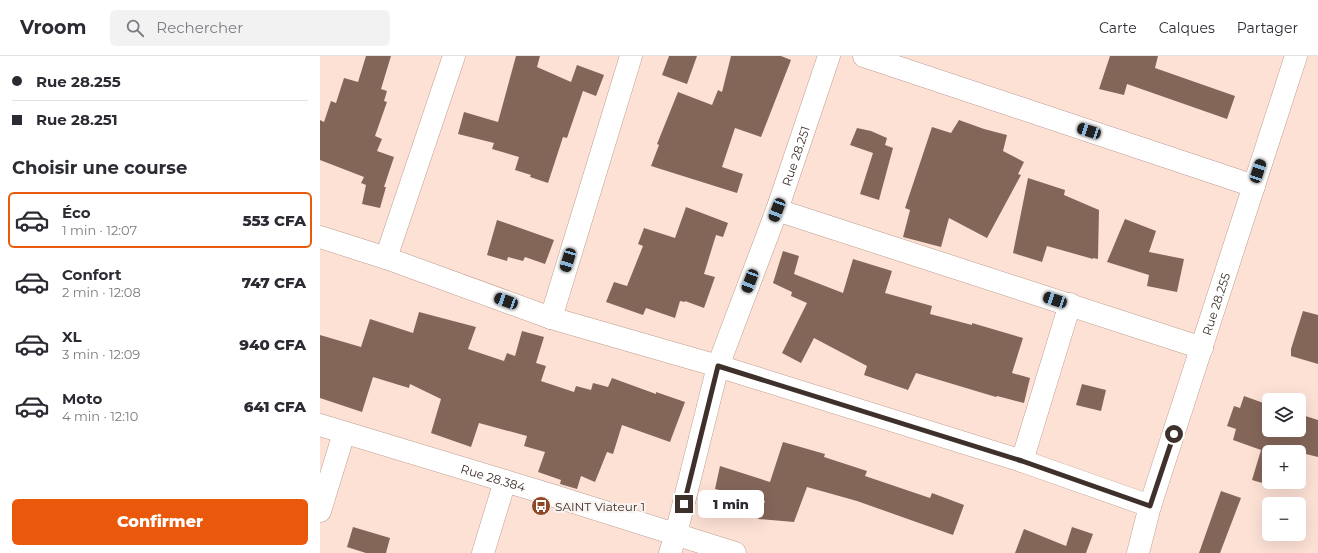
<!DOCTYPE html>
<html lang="fr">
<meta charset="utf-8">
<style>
body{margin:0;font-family:Montserrat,sans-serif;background:#f2f2f3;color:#2b2b33;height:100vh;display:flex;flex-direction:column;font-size:15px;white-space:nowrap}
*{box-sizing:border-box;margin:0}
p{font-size:13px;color:#7c7c81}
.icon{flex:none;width:22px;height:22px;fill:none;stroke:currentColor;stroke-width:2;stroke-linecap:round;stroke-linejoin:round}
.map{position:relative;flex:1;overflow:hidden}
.details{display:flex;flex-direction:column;background:#fff;width:320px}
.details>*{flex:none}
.banner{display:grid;align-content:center;height:88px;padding:0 12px;background:#fff}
.controls{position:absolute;left:942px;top:337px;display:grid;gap:8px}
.controls a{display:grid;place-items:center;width:44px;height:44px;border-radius:6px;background:#fff;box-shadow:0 4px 16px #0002;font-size:20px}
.end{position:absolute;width:18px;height:18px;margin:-9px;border:5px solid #3e302a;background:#fff;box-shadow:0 0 0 2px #fff}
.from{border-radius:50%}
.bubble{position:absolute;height:28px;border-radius:6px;background:#fff;box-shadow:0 4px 16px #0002;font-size:13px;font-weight:800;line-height:28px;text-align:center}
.car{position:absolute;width:12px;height:24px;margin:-12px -6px;border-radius:5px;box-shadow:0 0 3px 1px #0007;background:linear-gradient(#222 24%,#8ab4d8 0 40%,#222 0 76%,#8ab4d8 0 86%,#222 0)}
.banner b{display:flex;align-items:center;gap:14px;height:38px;font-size:15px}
.banner b+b{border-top:1px solid #e1e1e2}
.banner i{width:10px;height:10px;background:#2b2b33}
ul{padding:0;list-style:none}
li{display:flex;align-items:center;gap:12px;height:56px;margin:0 8px 6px;padding:0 4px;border:2px solid transparent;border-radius:6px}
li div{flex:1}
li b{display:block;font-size:15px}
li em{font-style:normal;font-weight:800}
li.selected{border-color:#ea580c}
li>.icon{width:36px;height:36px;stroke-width:1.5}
h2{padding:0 12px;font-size:18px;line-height:48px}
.action{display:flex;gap:8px;margin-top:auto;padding:8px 12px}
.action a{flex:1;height:46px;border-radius:6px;background:#ea580c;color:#fff;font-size:16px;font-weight:800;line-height:46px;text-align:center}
header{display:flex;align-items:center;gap:24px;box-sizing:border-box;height:56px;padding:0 20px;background:#fff;border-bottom:1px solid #e1e1e2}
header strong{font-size:19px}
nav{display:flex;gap:22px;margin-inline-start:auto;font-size:14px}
.search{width:280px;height:36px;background:#f2f2f3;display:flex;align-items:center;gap:10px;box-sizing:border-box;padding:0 14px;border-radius:6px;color:#7c7c81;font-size:15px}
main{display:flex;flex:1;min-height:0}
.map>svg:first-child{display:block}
.building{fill:#846659}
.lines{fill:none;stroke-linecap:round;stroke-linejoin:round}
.minor-casing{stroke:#be9e8f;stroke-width:23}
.minor{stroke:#fff;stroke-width:22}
.route{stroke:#3e302a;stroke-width:5}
.labels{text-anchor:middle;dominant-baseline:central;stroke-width:4;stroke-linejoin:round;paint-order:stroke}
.street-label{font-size:12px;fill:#3e302a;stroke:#faf3f0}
.poi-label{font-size:12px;fill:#3e302a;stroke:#faf3f0;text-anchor:start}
</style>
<header>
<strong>Vroom</strong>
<div class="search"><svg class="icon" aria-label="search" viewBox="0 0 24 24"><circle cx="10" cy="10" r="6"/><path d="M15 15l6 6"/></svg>Rechercher</div>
<nav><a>Carte</a><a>Calques</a><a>Partager</a></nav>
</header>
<main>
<section class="details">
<div class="banner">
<b><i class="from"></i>Rue 28.255</b>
<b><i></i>Rue 28.251</b>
</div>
<h2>Choisir une course</h2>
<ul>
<li class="selected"><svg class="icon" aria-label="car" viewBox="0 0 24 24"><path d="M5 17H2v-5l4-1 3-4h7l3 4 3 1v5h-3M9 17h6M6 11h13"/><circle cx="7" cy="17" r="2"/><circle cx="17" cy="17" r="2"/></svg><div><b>Éco</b><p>1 min · 12:07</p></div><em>553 CFA</em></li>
<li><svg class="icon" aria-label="car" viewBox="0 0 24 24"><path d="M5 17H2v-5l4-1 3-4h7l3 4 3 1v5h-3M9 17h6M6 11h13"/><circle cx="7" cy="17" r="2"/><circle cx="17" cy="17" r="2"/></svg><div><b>Confort</b><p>2 min · 12:08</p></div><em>747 CFA</em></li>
<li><svg class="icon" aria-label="car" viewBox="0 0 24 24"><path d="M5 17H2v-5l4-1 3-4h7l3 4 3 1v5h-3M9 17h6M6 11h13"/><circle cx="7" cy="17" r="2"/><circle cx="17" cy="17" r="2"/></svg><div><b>XL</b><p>3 min · 12:09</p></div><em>940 CFA</em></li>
<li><svg class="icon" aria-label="car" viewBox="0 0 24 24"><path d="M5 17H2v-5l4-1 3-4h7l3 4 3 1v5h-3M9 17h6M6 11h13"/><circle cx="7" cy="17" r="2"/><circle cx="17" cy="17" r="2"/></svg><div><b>Moto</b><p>4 min · 12:10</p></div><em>641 CFA</em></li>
</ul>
<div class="action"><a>Confirmer</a></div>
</section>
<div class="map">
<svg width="998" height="497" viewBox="0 0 998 497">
<rect width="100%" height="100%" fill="#fde1d5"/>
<path class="building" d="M46,0h25l-10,33 6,2 -3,10 3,1 -12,34 7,3 -5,12 17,6 -10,30h2l-6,21 -18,-4 4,-19 -5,-2 3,-6 -44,-17v-40l4,2 7,-21 5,2 8,-25 14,4z
M196,0h24l-3,11 34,15 6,-17 27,10 -8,21 -13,-5 -16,47 -4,-1 -15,46 -18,-6 1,-2 -16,-5 4,-13 -27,-8 2,-6 -36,-9 6,-22 34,10z
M349,0h28l-10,28 -25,-9z
M411,0h50l10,4 -30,77 -26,-9 -13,39 21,7 -6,19 -86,-27 8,-21 -2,-1 21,-52 34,13 6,-15 4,2z
M790,0h48l-3,12 80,28 -8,23 -100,-35 -3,11 -25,-6z
M639,64l25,9 23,6 -4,16 21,11 -6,12 3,1 -34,63 -38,-20 -8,29 -38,-10 7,-27 -5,-2 27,-81 19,6z
M537,72l14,3 16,7 -2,7 8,3 -14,52 -19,-6 13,-41 -23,-8z
M708,122l37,12 -1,5 35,15 -1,49 -5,-1v1l-46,-13 -5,16 -29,-9z
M366,151l42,16 -5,14 -7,-2 -12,39 11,3 -11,31 -19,-7v1l-5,-1 -5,17 -29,-10 -3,7 -37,-13 8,-20 13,4 16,-40 -5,-2 6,-16 31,10z
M805,163l31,12 -7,21 35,7 -7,33 -30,-6 2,-11 -42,-13z
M177,164l57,20 -9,24 -20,-7 -2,4 -15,-4 -1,4 -20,-6z
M463,195l16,5 -5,18 49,19 10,-34 39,12 -7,22 47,13 -2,8 42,11v-2l51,15 -11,35 18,5 -6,25 -27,-7 -1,1 -80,-24 -8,17 -44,-15 3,-9 -53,-28 -13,25 -19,-10 25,-50 -16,-7 1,-4 -19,-9z
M983,255l15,4v49l-27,-8v-7z
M99,256l57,15 -8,22 36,12 3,-8 8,3 7,-25 22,6 -8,26 10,3 -5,15 33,11 2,-6 15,4 2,-7 15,4 4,-9 44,16v-2l29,10 -15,40 -48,-17 -9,29 -6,-2 -12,30 -14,-6 -4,13 -17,-5 1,-4 -23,-8 7,-20 -21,-6 3,-10 -48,-13 -8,24 -40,-14 10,-34 -31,-15 -1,4 -36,-11 -11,35 -42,-14v-63l41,12 9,-28 43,14z
M762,328l24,6 -5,21 -25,-6z
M924,340l25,9v25h30v-16l19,6v37l-12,-3 -3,11 -4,-1v-12h-30v30h16l-2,7 -31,-9 9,-30 -28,-10 3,-11 -9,-3 7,-20 6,2z
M463,386l42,12 -1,3 43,14 -2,5 65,22 2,-5 32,12 -11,30 -96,-34 -50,-14 -13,35 -36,-3 7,-18 -50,-12 5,-23 50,16z
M901,435l20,7 -21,55h-21z
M33,471l37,11 -4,15h-20l-19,-6z
M752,471l21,7 -7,19h-71l9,-24 42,17z"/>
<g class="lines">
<defs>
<g id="minor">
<path d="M544,0l390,130"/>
<path d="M457,154l425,138"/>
<path d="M0,181l66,21 165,60 167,48 304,95 128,45"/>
<path d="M66,202l68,-202"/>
<path d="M231,262l80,-262"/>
<path id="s1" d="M0,369l228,69 187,59"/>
<path d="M702,405l48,-157"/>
<path d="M0,455l24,-78"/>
<path d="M163,497l22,-72"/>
<path id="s2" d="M350,497l6,-19 42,-168 59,-156 52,-154"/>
<path id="s3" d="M818,497l12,-47 146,-450"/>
</g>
</defs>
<use href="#minor" class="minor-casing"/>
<use href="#minor" class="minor"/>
</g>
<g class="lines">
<path class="route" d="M364,448l34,-138 304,95 128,45 24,-72"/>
</g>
<defs>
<symbol id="bus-disc" viewBox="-11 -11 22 22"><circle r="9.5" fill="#8f4823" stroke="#faf3f0"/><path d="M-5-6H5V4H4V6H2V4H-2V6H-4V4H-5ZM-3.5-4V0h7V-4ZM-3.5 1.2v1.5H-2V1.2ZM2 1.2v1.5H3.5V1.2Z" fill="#fff"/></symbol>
</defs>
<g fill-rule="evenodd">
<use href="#bus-disc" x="210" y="439" width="22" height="22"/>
</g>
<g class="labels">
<g class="street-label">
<text stroke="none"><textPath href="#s2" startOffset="417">Rue 28.251</textPath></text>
<text stroke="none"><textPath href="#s3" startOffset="261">Rue 28.255</textPath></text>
<text stroke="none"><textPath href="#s1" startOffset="181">Rue 28.384</textPath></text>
</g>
<g class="poi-label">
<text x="235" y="450">SAINT Viateur 1</text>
</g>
</g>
</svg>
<div class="controls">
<a><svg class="icon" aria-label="layers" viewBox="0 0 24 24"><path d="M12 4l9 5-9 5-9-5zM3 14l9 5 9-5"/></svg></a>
<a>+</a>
<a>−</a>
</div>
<i class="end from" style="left:854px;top:378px"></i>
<i class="end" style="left:364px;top:448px"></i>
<div class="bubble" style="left:378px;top:434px;width:66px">1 min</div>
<i class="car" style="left:769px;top:75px;rotate:288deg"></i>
<i class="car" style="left:938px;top:115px;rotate:18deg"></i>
<i class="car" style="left:457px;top:154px;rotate:201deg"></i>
<i class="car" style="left:248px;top:204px;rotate:197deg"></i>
<i class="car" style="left:430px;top:225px;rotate:201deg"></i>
<i class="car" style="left:735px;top:244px;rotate:288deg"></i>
<i class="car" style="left:186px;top:245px;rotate:290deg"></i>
</div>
</main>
